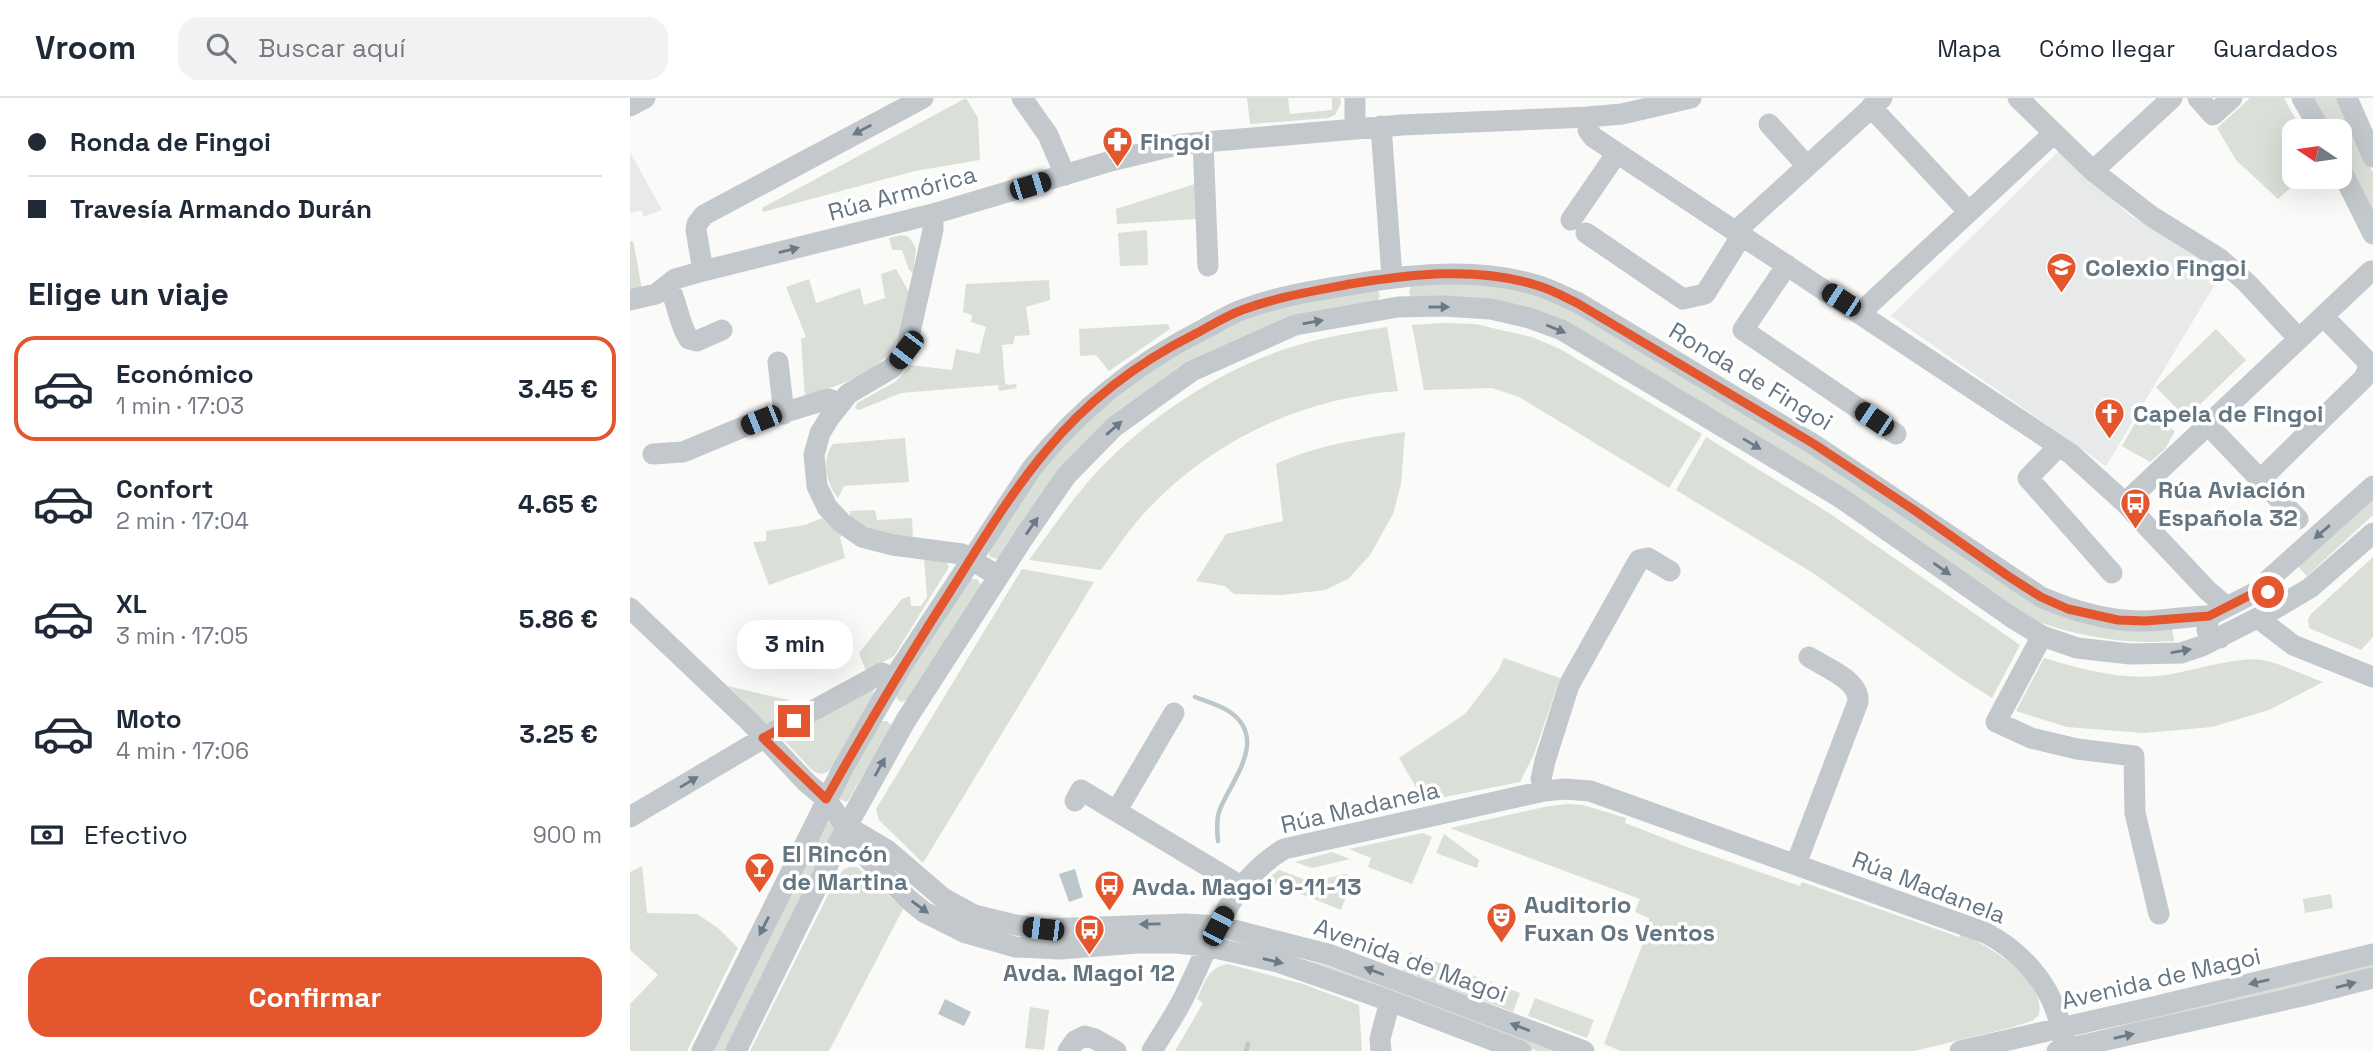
<!DOCTYPE html>
<html lang="es">
<meta charset="utf-8">
<style>
body{margin:0;font-family:"Space Grotesk",sans-serif;background:#f2f2f3;color:#1f2937;height:100vh;display:flex;flex-direction:column;font-size:26px;white-space:nowrap}
*{box-sizing:border-box;margin:0}
p{font-size:23px;color:#747a83}
.icon{flex:none;width:38px;height:38px;fill:none;stroke:currentColor;stroke-width:2;stroke-linecap:round;stroke-linejoin:round}
.map{position:relative;flex:1;overflow:hidden}
.drawer{display:flex;flex-direction:column;background:#fff;width:630px}
.drawer>*{flex:none}
.guide{display:grid;align-content:center;height:154px;padding:0 28px;background:#fff}
.needle{width:46px;rotate:283deg}
.buttons{position:absolute;left:1652px;top:21px;display:grid;gap:14px}
.buttons a{display:grid;place-items:center;width:70px;height:70px;border-radius:14px;background:#fff;box-shadow:0 7px 28px #0002;font-size:35px}
.end{position:absolute;width:32px;height:32px;margin:-16px;border:9px solid #e4572e;background:#fff;box-shadow:0 0 0 4px #fff}
.from{border-radius:50%}
.bubble{position:absolute;height:49px;border-radius:21px;background:#fff;box-shadow:0 7px 28px #0002;font-size:23px;font-weight:600;line-height:49px;text-align:center}
.car{position:absolute;width:21px;height:42px;margin:-21px -10px;border-radius:9px;box-shadow:0 0 5px 2px #0007;background:linear-gradient(#222 24%,#8ab4d8 0 40%,#222 0 76%,#8ab4d8 0 86%,#222 0)}
.guide b{display:flex;align-items:center;gap:24px;height:66px;font-size:26px}
.guide b+b{border-top:2px solid #e0e1e3}
.guide i{width:18px;height:18px;background:#1f2937}
ul{padding:0;list-style:none}
li{display:flex;align-items:center;gap:21px;height:105px;margin:0 14px 10px;padding:0 14px;border:4px solid transparent;border-radius:21px}
li div{flex:1}
li b{display:block;font-size:26px}
li em{font-style:normal;font-weight:600}
li.current{border-color:#e4572e}
li>.icon{width:63px;height:63px;stroke-width:1.5}
h2{padding:0 28px;font-size:32px;line-height:84px}
.pay{display:flex;align-items:center;gap:18px;height:77px;padding:0 28px;font-size:26px}
.pay p{margin-inline-start:auto}
.action{display:flex;gap:14px;margin-top:auto;padding:14px 28px}
.action a{flex:1;height:80px;border-radius:21px;background:#e4572e;color:#fff;font-size:28px;font-weight:600;line-height:80px;text-align:center}
header{display:flex;align-items:center;gap:42px;box-sizing:border-box;height:98px;padding:0 35px;background:#fff;border-bottom:2px solid #e0e1e3}
header strong{font-size:33px}
nav{display:flex;gap:38px;margin-inline-start:auto;font-size:24px}
.search{width:490px;height:63px;background:#f2f2f3;display:flex;align-items:center;gap:18px;box-sizing:border-box;padding:0 24px;border-radius:21px;color:#747a83;font-size:26px}
main{display:flex;flex:1;min-height:0}
.map>svg:first-child{display:block}
.built{fill:#e8e9e9}
.green{fill:#dadfd7}
.water{fill:#bbc7cb}
.lines{fill:none;stroke-linecap:round;stroke-linejoin:round}
.stream{stroke:#bbc7cb;stroke-width:4.5}
.minor{stroke:#c3c8cc;stroke-width:21}
.oneway{fill:#6a7a87}
.route{stroke:#e4572e;stroke-width:9}
.labels{text-anchor:middle;dominant-baseline:central;stroke-width:7;stroke-linejoin:round;paint-order:stroke}
.poi-label{font-size:24px;font-weight:bold;fill:#657683;stroke:#fff;text-anchor:start}
.street-label{font-size:24px;fill:#657683;stroke:#fff}
</style>
<header>
<strong>Vroom</strong>
<div class="search"><svg class="icon" aria-label="search" viewBox="0 0 24 24"><circle cx="10" cy="10" r="6"/><path d="M15 15l6 6"/></svg>Buscar aquí</div>
<nav><a>Mapa</a><a>Cómo llegar</a><a>Guardados</a></nav>
</header>
<main>
<section class="drawer">
<div class="guide">
<b><i class="from"></i>Ronda de Fingoi</b>
<b><i></i>Travesía Armando Durán</b>
</div>
<h2>Elige un viaje</h2>
<ul>
<li class="current"><svg class="icon" aria-label="car" viewBox="0 0 24 24"><path d="M5 17H2v-5l4-1 3-4h7l3 4 3 1v5h-3M9 17h6M6 11h13"/><circle cx="7" cy="17" r="2"/><circle cx="17" cy="17" r="2"/></svg><div><b>Económico</b><p>1 min · 17:03</p></div><em>3.45 €</em></li>
<li><svg class="icon" aria-label="car" viewBox="0 0 24 24"><path d="M5 17H2v-5l4-1 3-4h7l3 4 3 1v5h-3M9 17h6M6 11h13"/><circle cx="7" cy="17" r="2"/><circle cx="17" cy="17" r="2"/></svg><div><b>Confort</b><p>2 min · 17:04</p></div><em>4.65 €</em></li>
<li><svg class="icon" aria-label="car" viewBox="0 0 24 24"><path d="M5 17H2v-5l4-1 3-4h7l3 4 3 1v5h-3M9 17h6M6 11h13"/><circle cx="7" cy="17" r="2"/><circle cx="17" cy="17" r="2"/></svg><div><b>XL</b><p>3 min · 17:05</p></div><em>5.86 €</em></li>
<li><svg class="icon" aria-label="car" viewBox="0 0 24 24"><path d="M5 17H2v-5l4-1 3-4h7l3 4 3 1v5h-3M9 17h6M6 11h13"/><circle cx="7" cy="17" r="2"/><circle cx="17" cy="17" r="2"/></svg><div><b>Moto</b><p>4 min · 17:06</p></div><em>3.25 €</em></li>
</ul>
<div class="pay"><svg class="icon" aria-label="cash" viewBox="0 0 24 24"><path d="M3 7h18v10H3z"/><circle cx="12" cy="12" r="2"/></svg>Efectivo<p>900 m</p></div>
<div class="action"><a>Confirmar</a></div>
</section>
<div class="map">
<svg width="1743" height="953" viewBox="0 0 1743 953">
<rect width="100%" height="100%" fill="#fafaf8"/>
<path class="built" d="M1432,50l66,66 95,57 -117,195 -215,-150z
M0,54l32,58 -18,7 -3,-7 -11,3z"/>
<path class="green" d="M336,0l12,20 2,42 -65,11 -152,41 -1,-4z
M617,0h41l2,16 42,-4v-12h8l1,5 -6,12 -7,3 -78,6z
M1620,0h34l18,33h-8v46h9l-25,22 -42,-39 -19,-32z
M1682,0h27l34,75v43l-33,-65v-20h-11z
M565,86l1,35 -79,5 -1,-15z
M517,132l1,35 -28,1 -2,-33z
M271,137l8,2 7,11 -3,25 -4,-3 -7,-20h-10l-3,-12z
M0,143h3l1,4 8,44 -12,2z
M266,171l13,23c-3,14 -4,30 -10,44 -16,39 -58,47 -94,61l-4,-58 5,-2 -20,-50 23,-8 7,24 44,-15 4,17 21,-7 -4,-24z
M419,182l1,20 -24,7 4,28 -15,1 -2,8 -11,1 3,38 3,2 8,-1 1,4 -18,3 -1,-6 -97,8 -42,17 -4,-2 2,-5 38,-21 15,-17 42,5 4,-21 23,5 7,-27 -15,-5 1,-7 -9,-3 3,-28z
M836,183l34,4 58,17 270,158 192,134 152,34 2,13c-52,4 -96,-5 -145,-22l-452,-288 -165,-32 -3,-6 2,-9z
M747,191l3,7 -3,6 -239,95 -137,159 -5,3 -7,-3 1,-8 57,-86 31,-34 101,-79 66,-32 63,-18z
M812,225l33,1 57,13 28,12 142,85 -33,54 -150,-91 -27,-9 -68,2 -12,-65z
M538,226l2,5 -61,42 -13,-16 -16,1 -1,-27z
M757,229l11,64c-94,7 -181,47 -247,115 -19,19 -34,42 -50,64l-72,-10c19,-26 37,-52 58,-77 55,-64 143,-122 226,-142 24,-6 49,-10 74,-14z
M1586,231l30,31 -60,58 -30,-31z
M1512,313l33,20 -10,18 -15,13 -28,-16z
M775,334l-4,52 -8,30 -23,41 -22,24 -23,11 -43,5 -48,-1 -9,-8 -29,-5 30,-47 57,-13 -7,-57c41,-19 85,-25 129,-32z
M1076,339l123,76 191,132 -28,53 -30,-19 -149,-106 -137,-83z
M275,340l4,44 -65,4 -6,12c-12,-14 -17,-39 -5,-54z
M1743,398v19l-66,61 -10,-11z
M245,412l2,10 35,-2 1,21c-21,-3 -58,-4 -64,-28z
M192,420l21,17 -3,2 5,21 -76,27 -16,-43 13,-1v-10l39,-6z
M1743,459v80l-12,13 -52,-22 -1,-9 3,-5z
M294,461l22,2 3,6 -55,89 -28,15 -7,-18 43,-54 8,-3 1,10h10l6,-9z
M392,471l72,13 -171,281 -44,-43 -3,-11z
M338,481h9l4,6 -2,7 -70,107 -7,3 -5,-3 -1,-5z
M874,560l56,20 -26,76 -14,28 -96,19 -25,-43 66,-44 33,-43z
M1414,560c40,12 80,23 122,17 25,-4 74,-19 96,-15 18,3 44,16 61,22l-54,28 -57,17 -69,6 -76,-6 -51,-16z
M98,588l60,14 6,9 -27,16z
M244,590l-1,8 -43,74c-6,5 -11,5 -18,0l-31,-33z
M247,623h10l5,5 -43,73 -3,3 -10,-5z
M938,706l15,1 43,13 -1,5 62,24 113,39 2,-4 157,55 2,-4c28,14 85,45 78,82l-7,6 -19,6 -99,24h-293l-17,-7 45,-116v-10l-14,-6 5,-13 -190,-71 99,-22z
M199,724l6,3 2,9 -111,217h-16l112,-224z
M793,735l9,4 -20,47 -44,-17 3,-9 -22,-9z
M814,736l35,26 -2,8 -41,-15z
M702,754l18,7 -38,9 -17,-6z
M12,768l5,47 50,1 21,14 20,20 -51,103h-57v-47l28,-29 -28,-25v-78z
M219,769h8l6,5 40,37 -74,142h-79l86,-172 8,-10z
M649,772l33,12 33,-8 8,3 -12,33 -75,-30z
M1701,796l2,14 -28,5 -2,-14z
M615,847l97,24 215,82h-20l-198,-75z
M780,854l110,41 -7,19 -110,-41z
M1743,860v11l-284,65z
M598,866l75,20 56,21 3,46h-187l28,-48 -6,-4c8,-17 11,-32 31,-35z
M905,900l59,22 -7,18 -59,-22z
M400,909l19,3 -5,40 -19,-2z"/>
<path class="water" d="M445,771l8,28 -14,5 -10,-28z
M315,901l26,13 -7,14 -26,-12z"/>
<g class="lines">
<path class="stream" d="M565,599c11,4 25,8 35,15 38,27 3,66 -10,97 -4,9 -3,22 -2,32
M616,953l2,-7"/>
<path class="minor" d="M392,0l26,37 17,40
M725,0v31
M1388,0l75,73 58,45 69,43 27,24 52,56
M1568,0l15,17 19,-17
M1672,0l19,33
M1717,0l26,59
M0,8l15,-8
M1241,9l98,105
M958,19v13l5,7 478,317 54,49 83,88 19,16
M1139,26l38,42
M751,28l11,151
M573,44l5,124
M1710,70l33,66
M1463,73l79,-73
M303,116v16l-27,120 -14,18 -44,26 -18,23 -10,16 -6,22 3,31 10,21 14,15 21,15 31,8 69,9 36,22
M941,122l46,-67
M1106,133l146,-133
M956,135l97,66 22,-5 37,-59
M1157,167l-44,65 153,104
M73,173l-7,-41 1,-6 7,-9 219,-117
M38,187c10,17 10,38 21,54l8,2 25,-11
M0,202l26,-6 19,-15 28,-8 230,-57 178,-53 70,-17 221,-19 186,-8 34,-3 69,-16
M1230,215l193,-179
M148,264l6,52
M1578,327l90,94
M1429,348l-31,32 84,95
M23,356l30,-2 77,-32 68,-21 12,4
M1630,382l103,-101 5,-9 -1,-9 -44,-45
M1495,405l246,-232
M1630,492l7,-9 106,-95
M0,510l120,114 56,60 20,17 44,62 38,38 16,13 42,21 49,14 45,2 77,-6h39l30,3 72,16 112,39 131,50
M1641,513l39,-23 63,-55
M1628,520l35,27 80,32
M1412,538l-46,86 35,16 46,11 57,7 1,57 24,101
M914,693l-3,-12 4,-18 24,-76 70,-125 9,-2 22,13
M445,703l6,-11 160,96
M487,712l57,-97
M0,719l142,-84 110,-60 4,2
M220,730l37,22 56,48 31,17 42,10 27,4 142,-5 33,2 113,29 253,96
M1166,766l62,-162c2,-22 -32,-34 -49,-45
M72,953l141,-283 58,-101 131,-199c47,-59 105,-105 172,-139 12,-6 24,-14 37,-19 37,-14 76,-20 114,-26 59,-11 126,-17 184,2 13,4 26,11 38,16l236,142 228,153c33,14 65,24 102,24 22,0 43,-5 66,-5
M106,953l111,-225 59,-106 120,-186 40,-58 48,-49 78,-56 103,-46 103,-18 45,-1 48,3 38,9 33,12 279,168 170,119 31,19 35,12 53,6 51,-1 21,-7 69,-35 2,-13 -5,-6 -8,-2 -51,26 -2,14 4,5 9,3
M438,953l7,-10 10,-5 10,3 21,12
M522,953c11,-19 24,-37 33,-56 27,-55 44,-113 99,-146l260,-58 21,-2 25,2 396,142c32,17 60,46 71,81 4,12 5,25 10,37
M751,953l-1,-12 10,-38
M1330,953l193,-44 220,-53
M1427,953l245,-55 71,-18"/>
</g>
<defs><path id="oneway-solid" d="M-6-.8H1V-3.2L6.5 0L1 3.2V.8H-6Z" transform="scale(1.75)"/></defs>
<g class="oneway">
<use href="#oneway-solid" transform="translate(232 32) rotate(152)"/>
<use href="#oneway-solid" transform="translate(159 152) rotate(-14)"/>
<use href="#oneway-solid" transform="translate(809 209)"/>
<use href="#oneway-solid" transform="translate(683 224) rotate(-10)"/>
<use href="#oneway-solid" transform="translate(926 231) rotate(22)"/>
<use href="#oneway-solid" transform="translate(484 330) rotate(-41)"/>
<use href="#oneway-solid" transform="translate(1122 346) rotate(31)"/>
<use href="#oneway-solid" transform="translate(402 428) rotate(-55)"/>
<use href="#oneway-solid" transform="translate(1692 434) rotate(139)"/>
<use href="#oneway-solid" transform="translate(1312 471) rotate(35)"/>
<use href="#oneway-solid" transform="translate(1551 553) rotate(-10)"/>
<use href="#oneway-solid" transform="translate(250 669) rotate(-61)"/>
<use href="#oneway-solid" transform="translate(59 684) rotate(-31)"/>
<use href="#oneway-solid" transform="translate(290 809) rotate(36)"/>
<use href="#oneway-solid" transform="translate(520 826) rotate(179)"/>
<use href="#oneway-solid" transform="translate(134 828) rotate(117)"/>
<use href="#oneway-solid" transform="translate(643 863) rotate(13)"/>
<use href="#oneway-solid" transform="translate(744 873) rotate(-159)"/>
<use href="#oneway-solid" transform="translate(1629 884) rotate(167)"/>
<use href="#oneway-solid" transform="translate(1716 887) rotate(-15)"/>
<use href="#oneway-solid" transform="translate(890 929) rotate(-159)"/>
<use href="#oneway-solid" transform="translate(1494 938) rotate(-13)"/>
</g>
<g class="lines">
<path class="route" d="M164,623l-31,17 63,61c39,-69 79,-137 122,-204 31,-49 61,-100 98,-144 40,-49 93,-89 149,-117 15,-8 31,-18 47,-24 35,-13 72,-19 108,-26 61,-10 129,-18 189,2 13,4 26,11 38,17l237,141 100,66 94,66 33,21 27,12 50,11 27,1 64,-5 51,-26 8,2"/>
</g>
<defs>
<symbol id="pharmacy-pin" viewBox="-11 -11 22 30"><path d="M0 17L-7.5 6A9.5 9.5 0 1 1 7.5 6Z" fill="#e4572e" stroke="#fff"/><path d="M-2-6h4v4h4v4h-4v4h-4v-4h-4v-4h4Z" fill="#fff"/></symbol>
<symbol id="school-pin" viewBox="-11 -11 22 30"><path d="M0 17L-7.5 6A9.5 9.5 0 1 1 7.5 6Z" fill="#e4572e" stroke="#fff"/><path d="M0-5L7-2L0 1L-7-2ZM-4 1L0 2.5L4 1V4Q0 6-4 4Z" fill="#fff"/></symbol>
<symbol id="church-pin" viewBox="-11 -11 22 30"><path d="M0 17L-7.5 6A9.5 9.5 0 1 1 7.5 6Z" fill="#e4572e" stroke="#fff"/><path d="M-1.2-6h2.4v3.5h3.3v2.4h-3.3V6h-2.4V-.1h-3.3v-2.4h3.3Z" fill="#fff"/></symbol>
<symbol id="bus-pin" viewBox="-11 -11 22 30"><path d="M0 17L-7.5 6A9.5 9.5 0 1 1 7.5 6Z" fill="#e4572e" stroke="#fff"/><path d="M-5-6H5V4H4V6H2V4H-2V6H-4V4H-5ZM-3.5-4V0h7V-4ZM-3.5 1.2v1.5H-2V1.2ZM2 1.2v1.5H3.5V1.2Z" fill="#fff"/></symbol>
<symbol id="bar-pin" viewBox="-11 -11 22 30"><path d="M0 17L-7.5 6A9.5 9.5 0 1 1 7.5 6Z" fill="#e4572e" stroke="#fff"/><path d="M-6-5H6L.8 .8V4.5H3.5V6h-7V4.5H-.8V.8Z" fill="#fff"/></symbol>
<symbol id="theatre-pin" viewBox="-11 -11 22 30"><path d="M0 17L-7.5 6A9.5 9.5 0 1 1 7.5 6Z" fill="#e4572e" stroke="#fff"/><path d="M-5-5.5Q0-4 5-5.5V0Q5 5 0 6Q-5 5-5 0ZM-3.3-2.5H-1v1.5H-3.3ZM1-2.5H3.3v1.5H1ZM-2.8 1Q0 5.5 2.8 1Z" fill="#fff"/></symbol>
</defs>
<g fill-rule="evenodd">
<use href="#pharmacy-pin" x="470" y="26" width="35" height="47"/>
<use href="#school-pin" x="1414" y="152" width="35" height="47"/>
<use href="#church-pin" x="1462" y="298" width="35" height="47"/>
<use href="#bus-pin" x="1488" y="388" width="35" height="47"/>
<use href="#bar-pin" x="112" y="752" width="35" height="47"/>
<use href="#bus-pin" x="462" y="770" width="35" height="47"/>
<use href="#theatre-pin" x="854" y="802" width="35" height="47"/>
<use href="#bus-pin" x="442" y="814" width="35" height="47"/>
</g>
<g class="labels">
<g class="poi-label">
<text x="510" y="43">Fingoi</text>
<text x="1455" y="169">Colexio Fingoi</text>
<text x="1503" y="315">Capela de Fingoi</text>
<text x="1528" y="391">Rúa Aviación<tspan x="1528" dy="28">Española 32</tspan></text>
<text x="152" y="755">El Rincón<tspan x="152" dy="28">de Martina</tspan></text>
<text x="502" y="788">Avda. Magoi 9-11-13</text>
<text x="894" y="806">Auditorio<tspan x="894" dy="28">Fuxan Os Ventos</tspan></text>
<text x="459" y="874" text-anchor="middle">Avda. Magoi 12</text>
</g>
<g class="street-label">
<text transform="translate(272 95) rotate(-15)">Rúa Armórica</text>
<text transform="translate(1121 278) rotate(31)">Ronda de Fingoi</text>
<text transform="translate(730 709) rotate(-13)">Rúa Madanela</text>
<text transform="translate(1299 789) rotate(21)">Rúa Madanela</text>
<text transform="translate(781 862) rotate(20)">Avenida de Magoi</text>
<text transform="translate(1531 880) rotate(-13)">Avenida de Magoi</text>
</g>
</g>
</svg>
<div class="buttons">
<a><svg class="needle" viewBox="-14 -14 28 28"><path d="M0-13l5 13h-10z" fill="#e53935"/><path d="M0 13l5-13h-10z" fill="#747a83"/></svg></a>
</div>
<i class="end from" style="left:1638px;top:494px"></i>
<i class="end" style="left:164px;top:623px"></i>
<div class="bubble" style="left:107px;top:522px;width:116px">3 min</div>
<i class="car" style="left:400px;top:88px;rotate:73deg"></i>
<i class="car" style="left:1211px;top:202px;rotate:303deg"></i>
<i class="car" style="left:276px;top:252px;rotate:217deg"></i>
<i class="car" style="left:1244px;top:321px;rotate:304deg"></i>
<i class="car" style="left:131px;top:322px;rotate:248deg"></i>
<i class="car" style="left:588px;top:828px;rotate:28deg"></i>
<i class="car" style="left:413px;top:831px;rotate:277deg"></i>
</div>
</main>
